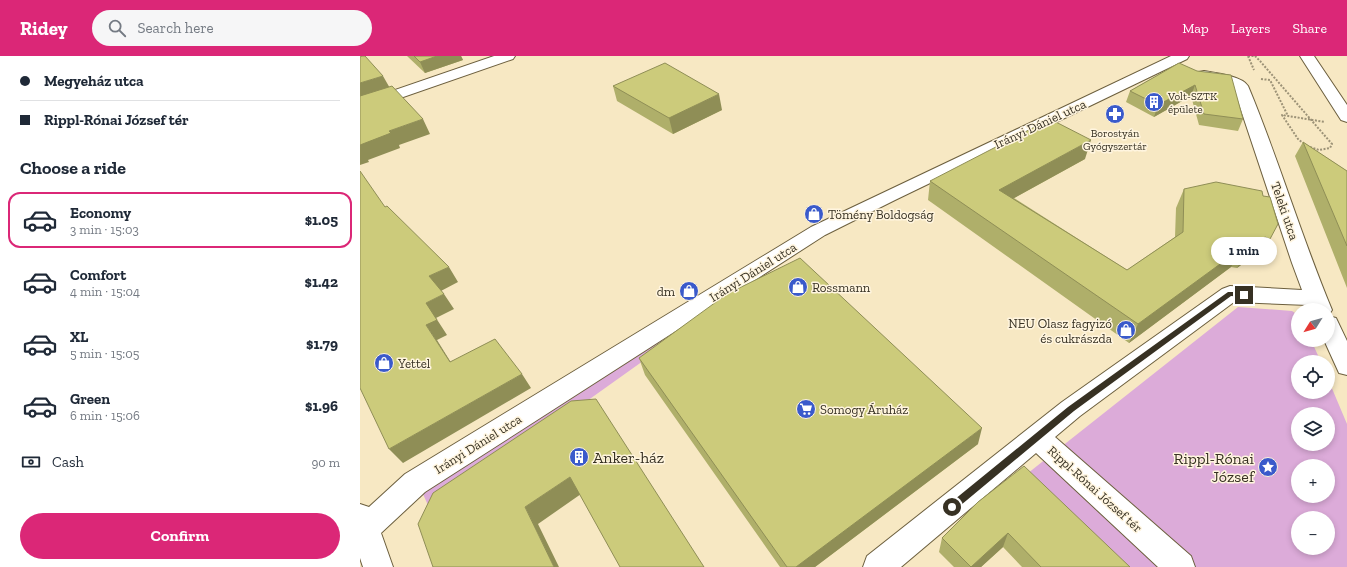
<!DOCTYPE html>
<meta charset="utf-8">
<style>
body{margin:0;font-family:"Zilla Slab",serif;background:#f6f6f7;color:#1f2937;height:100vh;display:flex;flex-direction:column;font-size:15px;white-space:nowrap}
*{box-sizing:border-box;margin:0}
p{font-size:13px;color:#747a83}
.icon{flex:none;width:22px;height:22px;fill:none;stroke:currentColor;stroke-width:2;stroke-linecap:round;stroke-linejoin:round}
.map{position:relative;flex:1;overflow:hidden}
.details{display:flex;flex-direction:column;background:#fff;width:360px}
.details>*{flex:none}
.guide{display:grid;align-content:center;height:88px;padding:0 20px;background:#fff}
.needle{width:26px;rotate:233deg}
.controls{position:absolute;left:931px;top:247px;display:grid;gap:8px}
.controls a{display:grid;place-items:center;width:44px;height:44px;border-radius:50%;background:#fff;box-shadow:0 2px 6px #0003;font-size:20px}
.end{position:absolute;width:18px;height:18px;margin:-9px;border:5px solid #373123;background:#fff;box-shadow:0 0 0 2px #fff}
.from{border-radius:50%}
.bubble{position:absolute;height:28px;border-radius:14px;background:#fff;box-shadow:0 2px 6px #0003;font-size:13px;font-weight:800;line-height:28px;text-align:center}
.guide b{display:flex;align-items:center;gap:14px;height:38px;font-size:15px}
.guide b+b{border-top:1px solid #e0e1e3}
.guide i{width:10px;height:10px;background:#1f2937}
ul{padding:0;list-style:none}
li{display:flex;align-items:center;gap:12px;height:56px;margin:0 8px 6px;padding:0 12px;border:2px solid transparent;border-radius:12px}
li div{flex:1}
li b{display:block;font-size:15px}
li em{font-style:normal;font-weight:800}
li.active{border-color:#db2777}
li>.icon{width:36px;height:36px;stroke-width:1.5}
h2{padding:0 20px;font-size:18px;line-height:48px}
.pay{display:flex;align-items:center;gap:10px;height:44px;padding:0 20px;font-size:15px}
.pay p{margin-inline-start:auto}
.primary-button{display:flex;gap:8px;margin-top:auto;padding:8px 20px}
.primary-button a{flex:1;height:46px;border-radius:24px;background:#db2777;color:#fff;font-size:16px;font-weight:800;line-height:46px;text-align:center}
header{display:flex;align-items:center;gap:24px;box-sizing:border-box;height:56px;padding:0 20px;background:#db2777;color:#fff}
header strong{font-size:19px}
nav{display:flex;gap:22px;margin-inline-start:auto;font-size:14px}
.search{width:280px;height:36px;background:#f6f6f7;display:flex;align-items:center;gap:10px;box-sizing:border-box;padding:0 14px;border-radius:22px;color:#747a83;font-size:15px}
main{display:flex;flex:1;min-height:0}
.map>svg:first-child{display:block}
.green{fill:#dcabd9;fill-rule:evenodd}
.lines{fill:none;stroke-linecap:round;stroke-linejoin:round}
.minor-casing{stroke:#6c5f3e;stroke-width:2}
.path{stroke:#9c9277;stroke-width:2;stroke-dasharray:2 1.5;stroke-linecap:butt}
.minor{fill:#fff;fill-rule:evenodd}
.wall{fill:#afaf6a}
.shaded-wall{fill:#8f8e56}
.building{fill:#cccb7b;stroke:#8f8e56}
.route{fill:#373123}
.labels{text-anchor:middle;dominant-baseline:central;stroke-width:3;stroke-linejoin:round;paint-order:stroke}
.far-poi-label{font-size:11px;fill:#373123;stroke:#fff5df;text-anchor:start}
.street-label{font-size:13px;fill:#373123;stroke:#fff5df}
.poi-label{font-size:13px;fill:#373123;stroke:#fff5df;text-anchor:start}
.near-poi-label{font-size:16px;fill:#373123;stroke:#fff5df;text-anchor:start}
</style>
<header>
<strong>Ridey</strong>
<div class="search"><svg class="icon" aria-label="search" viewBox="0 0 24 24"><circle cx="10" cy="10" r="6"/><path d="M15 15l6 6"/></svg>Search here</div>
<nav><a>Map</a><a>Layers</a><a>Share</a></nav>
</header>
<main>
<section class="details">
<div class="guide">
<b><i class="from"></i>Megyeház utca</b>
<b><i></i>Rippl-Rónai József tér</b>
</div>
<h2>Choose a ride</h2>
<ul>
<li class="active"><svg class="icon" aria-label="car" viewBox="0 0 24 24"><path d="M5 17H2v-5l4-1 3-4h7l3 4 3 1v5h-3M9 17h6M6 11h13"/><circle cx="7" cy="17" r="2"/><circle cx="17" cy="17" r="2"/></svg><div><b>Economy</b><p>3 min · 15:03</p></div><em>$1.05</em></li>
<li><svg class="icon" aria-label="car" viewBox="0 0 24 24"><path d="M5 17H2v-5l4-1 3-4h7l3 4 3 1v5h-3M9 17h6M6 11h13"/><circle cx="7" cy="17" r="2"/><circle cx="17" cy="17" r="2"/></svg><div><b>Comfort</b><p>4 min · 15:04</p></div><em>$1.42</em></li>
<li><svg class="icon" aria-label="car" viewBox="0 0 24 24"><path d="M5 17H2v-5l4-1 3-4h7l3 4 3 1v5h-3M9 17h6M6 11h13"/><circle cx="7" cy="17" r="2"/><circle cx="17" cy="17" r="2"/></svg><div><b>XL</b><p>5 min · 15:05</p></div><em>$1.79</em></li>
<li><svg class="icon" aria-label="car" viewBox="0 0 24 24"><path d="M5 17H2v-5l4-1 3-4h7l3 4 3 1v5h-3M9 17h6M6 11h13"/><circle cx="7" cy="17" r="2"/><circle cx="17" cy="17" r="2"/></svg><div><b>Green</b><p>6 min · 15:06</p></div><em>$1.96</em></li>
</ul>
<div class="pay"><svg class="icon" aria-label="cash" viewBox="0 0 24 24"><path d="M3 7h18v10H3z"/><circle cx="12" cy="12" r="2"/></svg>Cash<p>90 m</p></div>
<div class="primary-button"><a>Confirm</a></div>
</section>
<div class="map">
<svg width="987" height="511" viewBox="0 0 987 511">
<rect width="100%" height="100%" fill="#f7e8c3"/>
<path class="green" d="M878,251l54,4 6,4v25h13l10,22h-23v30h30v-13l19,45v143h-241l-88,-86zM938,358h30v30h-30zM938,410h30v30h-30zM938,462h30v30h-30z
M349,258l-278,198 -12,-27 210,-131z"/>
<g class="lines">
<defs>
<path id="minor" d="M134,0h21l-2,3 -153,53v-10z
M811,0h18l-2,3 -292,141 -70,35 -400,257 -44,41 12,34h-30l-3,-9v-54l9,3 36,-33 406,-247z
M940,0h14l33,49v17l-6,-2z
M844,15c12,2 38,5 44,15 31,74 53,150 84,224l-4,6 8,2 11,23v34l-8,-2 -15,-33h4v-30h-18l-2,-5 -74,-3 -154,114 -25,21 136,119 4,11h-37l-122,-114 -135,114h-38l4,-11 195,-154 160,-113 8,-3 72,4 -10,-27 -58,-174 -6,-4 -29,-7 -2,-3 2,-3z"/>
</defs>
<use href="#minor" class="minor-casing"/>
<path class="path" d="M888,0h7l5,5 72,83 -2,4 -11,2 -9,-3
M888,0l6,14
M901,23l9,1 18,36
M944,88l-6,-5 -16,-24 43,7"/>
<use href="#minor" class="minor"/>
</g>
<path class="wall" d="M47,0h54l2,4 -38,13z
M819,7l64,56 -5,12 -39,-6 -8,-29 -37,21 -28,-15 4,-11z
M253,30l109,24 -49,24 -56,-33z
M943,86l44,29v117l-52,-132z
M725,103l-71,39 113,72 48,-33 1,-29 8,-19 86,50 -12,19 -5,-2 -16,12 -6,-1 -102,76 -201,-143 2,-19z
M279,302l339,86 -163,123h-35l-135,-192z
M618,446l152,65h-108l-19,-20 -22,20h-27l-15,-15 3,-14z"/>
<path class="shaded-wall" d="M77,0h24l2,4 -38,13 -5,-11z
M23,20l8,14 -31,10v-17z
M835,29l-4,11 -37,21 4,-12z
M359,38l3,16 -49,24 -4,-16z
M63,63l7,15 -31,11 1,3 -32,12 1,2 -9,3v-20l29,-14z
M731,84l-6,19 -89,49 3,-18z
M905,181l-12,19 -16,12 11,-19z
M882,192l-11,19 -102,76 9,-19z
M89,211l9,15 -19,10 -10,-16z
M84,238l10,15 -18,9 11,17 -10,5 23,37 -10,-15 -24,-37v-22z
M162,318l9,14 -128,75 -14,-14z
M622,372l-4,16 -163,123h-19z
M210,421l11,17 -43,30 21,43h-5l-29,-60z
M648,477l-5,14 -22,20h-10z"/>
<path class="building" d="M2,0h3l18,20 -23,7v-26z
M54,0h23l-17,6z
M305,7l54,31 -50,24 -56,-32z
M819,7l18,8 34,4 12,44 -39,-5 -9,-29 -37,20 -28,-14z
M32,30l31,33 -34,12 2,2 -31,12v-49z
M690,63l41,21 -92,50 128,80 56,-38 1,-43 32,-7 46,9 1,5 7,1 8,27 -8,15 -5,-2 -17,12 -6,-1 -104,76 -208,-143z
M943,86l44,29v75z
M0,115l25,36 2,-1 62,61 -20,9 15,18 -18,9 11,17 -11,5 24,37 45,-23 27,35 -133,75 -29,-61z
M440,202l182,170 -186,139h-9l-148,-209 88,-64z
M236,343l108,168h-84l-50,-90 -45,30 29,60h-121l-15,-43 15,-31 138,-92z
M664,410l106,101h-89l-33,-34 -37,34 -29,-29 36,-36z"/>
<path class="route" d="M868,236h16l4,3 -4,2 -13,-1 -157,115 -119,99h-6l-1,-3 1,-3 119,-97z"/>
<defs>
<symbol id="building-disc" viewBox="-11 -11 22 22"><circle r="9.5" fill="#3a5acb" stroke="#fff5df"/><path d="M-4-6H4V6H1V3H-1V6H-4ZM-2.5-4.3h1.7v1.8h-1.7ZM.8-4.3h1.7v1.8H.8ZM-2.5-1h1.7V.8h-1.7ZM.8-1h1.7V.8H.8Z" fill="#fff"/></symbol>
<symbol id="pharmacy-disc" viewBox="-11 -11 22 22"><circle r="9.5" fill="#3a5acb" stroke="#fff5df"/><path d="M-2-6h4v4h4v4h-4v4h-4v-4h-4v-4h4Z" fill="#fff"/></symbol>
<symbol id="shop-disc" viewBox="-11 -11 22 22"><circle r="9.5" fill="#3a5acb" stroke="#fff5df"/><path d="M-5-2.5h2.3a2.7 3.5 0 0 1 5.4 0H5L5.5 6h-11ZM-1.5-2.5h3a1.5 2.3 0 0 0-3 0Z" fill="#fff"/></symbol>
<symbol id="supermarket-disc" viewBox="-11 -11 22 22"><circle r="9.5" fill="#3a5acb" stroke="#fff5df"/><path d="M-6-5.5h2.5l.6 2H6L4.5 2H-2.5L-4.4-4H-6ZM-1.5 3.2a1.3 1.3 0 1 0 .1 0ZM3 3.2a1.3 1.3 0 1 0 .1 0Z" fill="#fff"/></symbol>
<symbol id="sight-disc" viewBox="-11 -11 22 22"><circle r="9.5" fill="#3a5acb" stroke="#fff5df"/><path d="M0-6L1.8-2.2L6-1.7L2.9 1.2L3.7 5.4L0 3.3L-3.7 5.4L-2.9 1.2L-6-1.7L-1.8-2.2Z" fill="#fff"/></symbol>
</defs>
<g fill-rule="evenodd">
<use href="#building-disc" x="783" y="35" width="22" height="22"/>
<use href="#pharmacy-disc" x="744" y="47" width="22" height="22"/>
<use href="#shop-disc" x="443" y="147" width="22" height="22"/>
<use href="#shop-disc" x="427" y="220" width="22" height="22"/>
<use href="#shop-disc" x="318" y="224" width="22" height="22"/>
<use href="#shop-disc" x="755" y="263" width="22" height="22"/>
<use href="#shop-disc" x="13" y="296" width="22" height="22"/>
<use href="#supermarket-disc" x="435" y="342" width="22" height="22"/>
<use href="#building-disc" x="208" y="390" width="22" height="22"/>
<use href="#sight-disc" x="897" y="400" width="22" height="22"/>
</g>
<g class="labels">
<g class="far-poi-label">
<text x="808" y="40">Volt-SZTK<tspan x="808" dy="13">épülete</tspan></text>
<text x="755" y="77" text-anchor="middle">Borostyán<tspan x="755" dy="13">Gyógyszertár</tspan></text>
</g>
<g class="street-label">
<text transform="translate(680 68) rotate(-25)">Irányi Dániel utca</text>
<text transform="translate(925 155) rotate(71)">Teleki utca</text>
<text transform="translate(393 216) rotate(-32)">Irányi Dániel utca</text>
<text transform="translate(118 388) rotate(-32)">Irányi Dániel utca</text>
<text transform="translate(735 433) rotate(42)">Rippl-Rónai József tér</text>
</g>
<g class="poi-label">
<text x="468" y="158">Tömény Boldogság</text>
<text x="452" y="231">Rossmann</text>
<text x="315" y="235" text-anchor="end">dm</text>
<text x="752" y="267" text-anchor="end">NEU Olasz fagyizó<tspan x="752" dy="15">és cukrászda</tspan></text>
<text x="38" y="307">Yettel</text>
<text x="460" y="353">Somogy Áruház</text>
</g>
<g class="near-poi-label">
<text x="233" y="401">Anker-ház</text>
<text x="894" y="402" text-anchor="end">Rippl-Rónai<tspan x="894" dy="18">József</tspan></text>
</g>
</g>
</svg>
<div class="controls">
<a><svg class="needle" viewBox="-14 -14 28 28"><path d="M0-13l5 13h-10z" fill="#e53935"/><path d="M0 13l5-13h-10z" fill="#747a83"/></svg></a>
<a><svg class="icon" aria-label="locate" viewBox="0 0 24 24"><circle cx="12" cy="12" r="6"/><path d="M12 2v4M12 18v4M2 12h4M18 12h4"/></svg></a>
<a><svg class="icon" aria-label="layers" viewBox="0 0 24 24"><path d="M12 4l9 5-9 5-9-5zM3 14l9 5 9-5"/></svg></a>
<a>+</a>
<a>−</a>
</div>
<i class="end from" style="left:592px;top:451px"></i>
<i class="end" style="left:884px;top:239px"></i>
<div class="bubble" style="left:851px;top:181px;width:66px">1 min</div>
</div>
</main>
